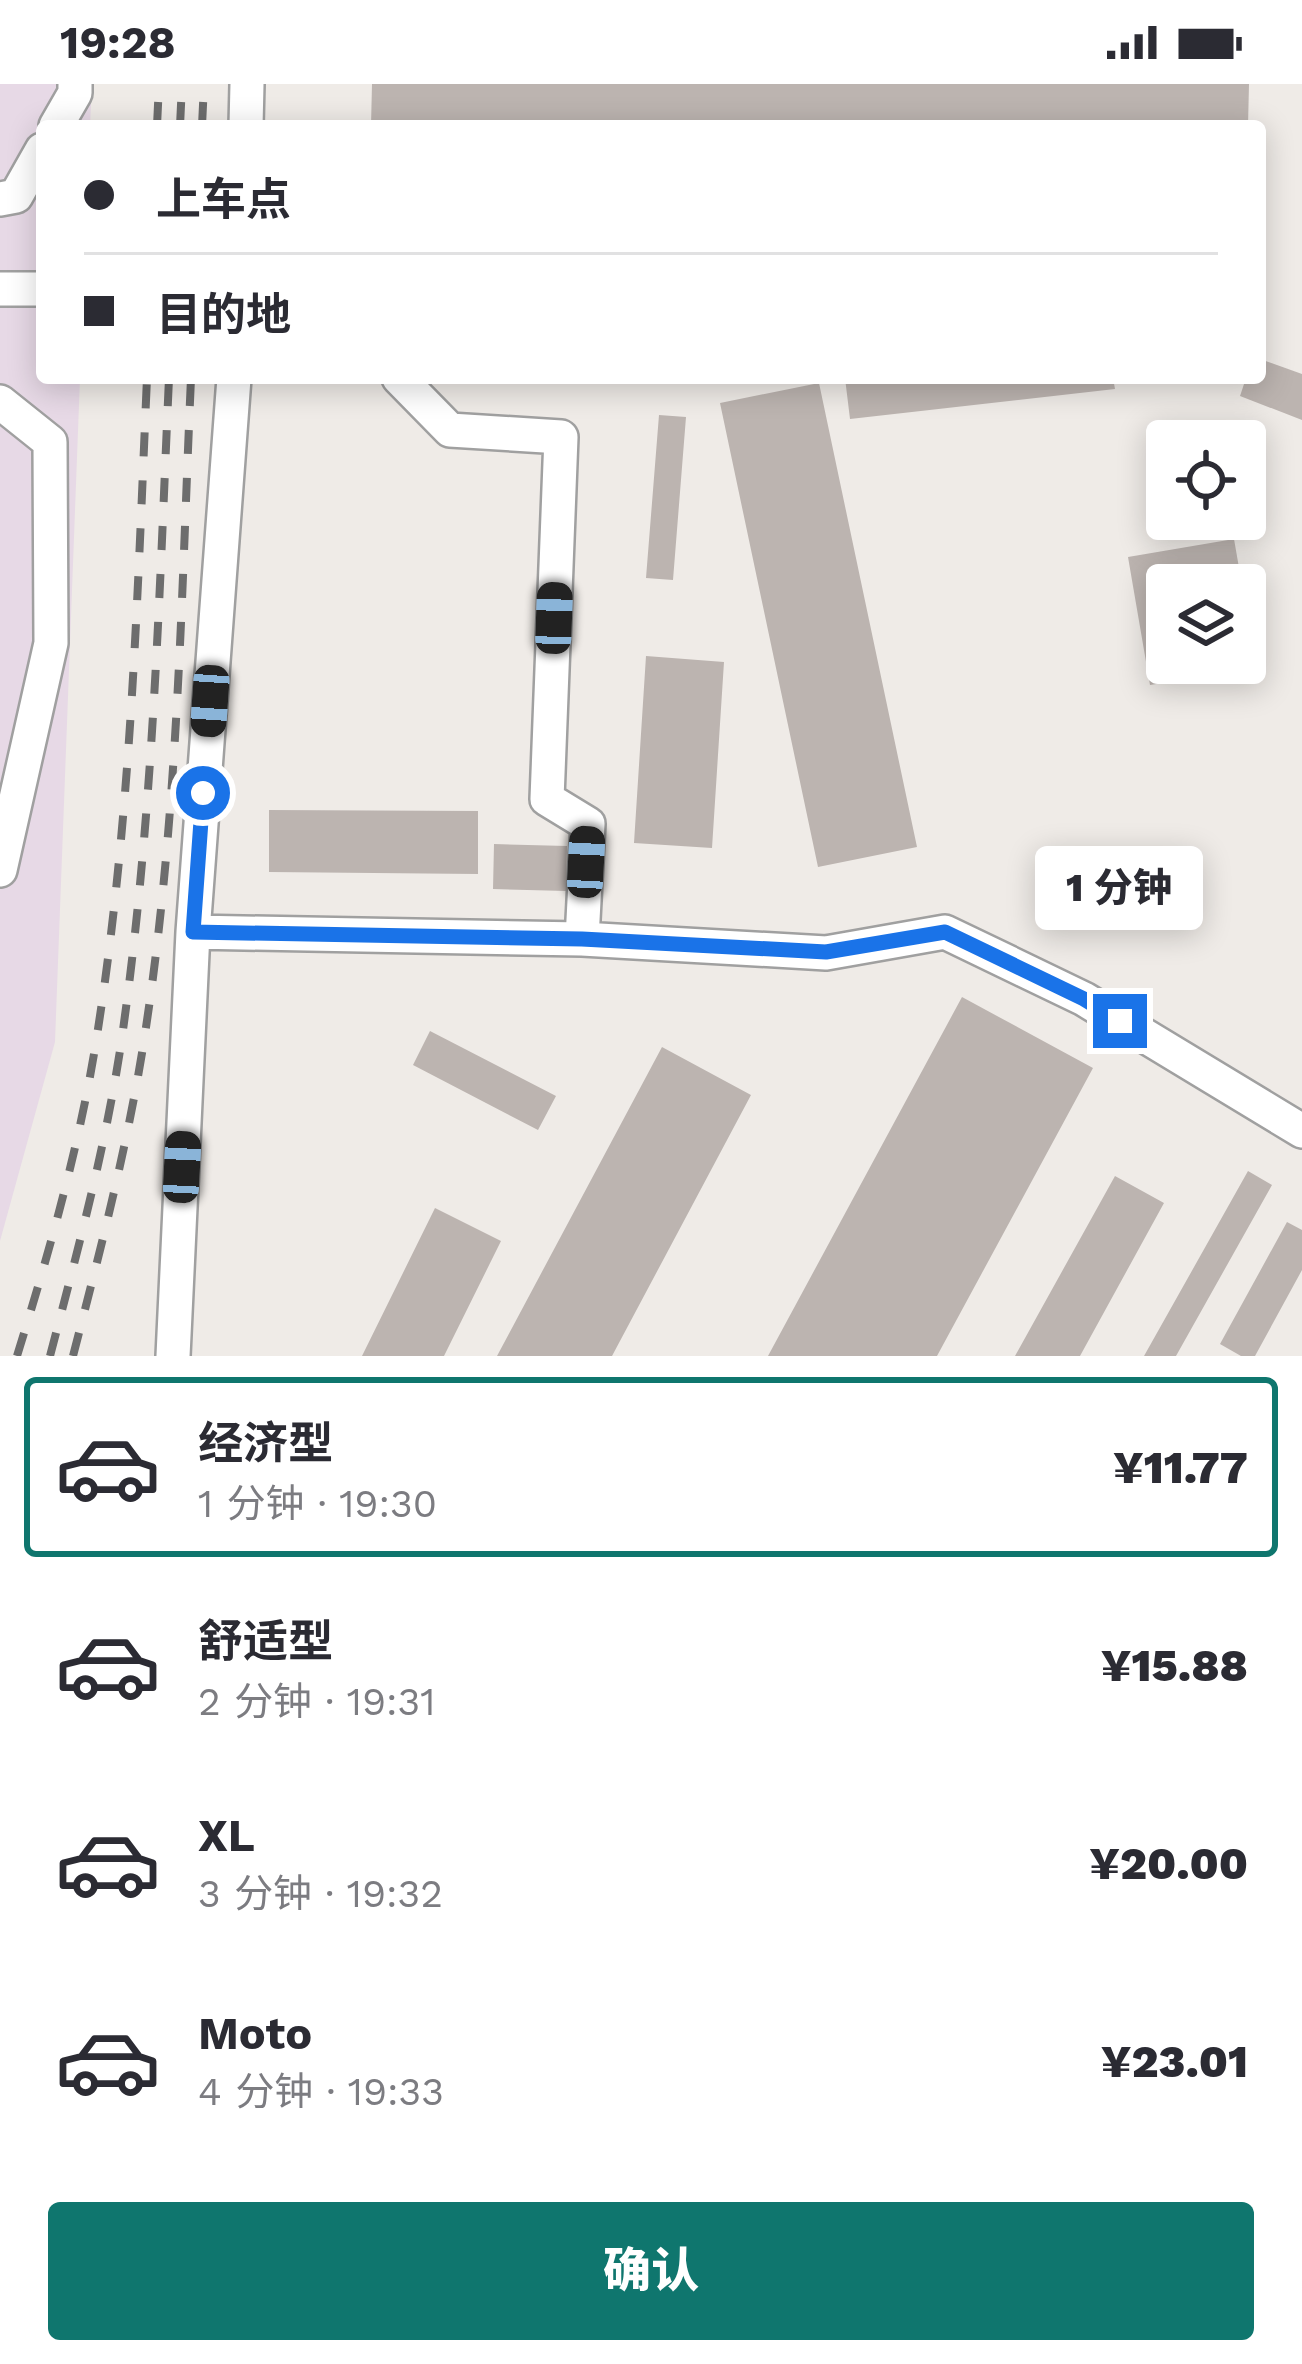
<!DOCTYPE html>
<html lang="zh">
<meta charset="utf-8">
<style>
body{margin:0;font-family:"Work Sans","Noto Sans SC",sans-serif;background:#f7f7f7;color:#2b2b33;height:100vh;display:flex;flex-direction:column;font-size:45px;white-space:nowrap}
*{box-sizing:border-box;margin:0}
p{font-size:39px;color:#7c7c81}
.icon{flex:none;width:66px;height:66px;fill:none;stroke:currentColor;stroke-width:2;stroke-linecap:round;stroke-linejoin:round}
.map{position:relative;height:1272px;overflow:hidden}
.details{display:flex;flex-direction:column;background:#fff;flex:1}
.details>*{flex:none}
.hud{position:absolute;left:36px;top:36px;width:1230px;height:264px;border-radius:12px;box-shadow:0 6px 30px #0003;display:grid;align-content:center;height:264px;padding:0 48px;background:#fff}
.controls{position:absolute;left:1146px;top:336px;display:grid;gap:24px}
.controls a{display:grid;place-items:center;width:120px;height:120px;border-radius:12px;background:#fff;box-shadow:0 6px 30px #0003;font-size:60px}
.end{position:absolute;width:54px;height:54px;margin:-27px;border:15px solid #1a73e8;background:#fff;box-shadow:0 0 0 6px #fff}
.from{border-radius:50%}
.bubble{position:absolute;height:84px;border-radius:12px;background:#fff;box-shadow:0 6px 30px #0003;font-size:39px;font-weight:800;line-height:84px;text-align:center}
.car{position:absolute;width:36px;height:72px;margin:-36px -18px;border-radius:15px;box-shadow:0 0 9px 3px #0007;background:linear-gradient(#222 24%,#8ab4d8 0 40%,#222 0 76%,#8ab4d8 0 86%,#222 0)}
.hud b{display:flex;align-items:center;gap:42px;height:114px;font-size:45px}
.hud b+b{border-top:3px solid #e1e1e2}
.hud i{width:30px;height:30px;background:#2b2b33}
ul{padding:21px 0 0;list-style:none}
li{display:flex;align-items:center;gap:36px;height:180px;margin:0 24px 18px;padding:0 24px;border:6px solid transparent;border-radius:12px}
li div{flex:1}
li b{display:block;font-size:45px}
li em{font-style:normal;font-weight:800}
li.on{border-color:#0f766e}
li>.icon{width:108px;height:108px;stroke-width:1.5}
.action{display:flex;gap:24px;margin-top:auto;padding:24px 48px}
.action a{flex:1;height:138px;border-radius:12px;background:#0f766e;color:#fff;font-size:48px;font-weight:800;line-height:138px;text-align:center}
.status{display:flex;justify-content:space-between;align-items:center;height:84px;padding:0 60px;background:#fff;direction:ltr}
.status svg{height:33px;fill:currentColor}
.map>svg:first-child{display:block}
.industrial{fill:#e7d9e6}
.building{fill:#bcb4b0}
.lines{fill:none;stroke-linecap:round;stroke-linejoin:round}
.minor-casing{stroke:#a0a0a0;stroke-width:38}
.minor{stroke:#fff;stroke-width:33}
.rail{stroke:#6d6d6d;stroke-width:8;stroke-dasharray:24 24;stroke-linecap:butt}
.route{stroke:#1a73e8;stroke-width:15}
</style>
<div class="status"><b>19:28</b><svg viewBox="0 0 49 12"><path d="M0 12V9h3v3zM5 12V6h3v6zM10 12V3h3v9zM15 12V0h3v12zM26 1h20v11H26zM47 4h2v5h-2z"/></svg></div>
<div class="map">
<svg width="1302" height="1272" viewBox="0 0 1302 1272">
<rect width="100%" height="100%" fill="#efebe7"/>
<path class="industrial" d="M0,0h92l-2,42h-48v252h38l-25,664 -55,199z"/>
<path class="building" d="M372,0h877l-1,42h-877z
M1260,275l42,15v46l-62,-24 6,-18h14z
M845,294h268l2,11 -265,30z
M819,299l98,464 -99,20 -98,-464z
M659,331l27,2 -13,163 -27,-2z
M1234,455l8,46h-75v78h78l2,-46 9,51 -106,17 -22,-128z
M646,572l78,6 -12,186 -78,-5z
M269,726l209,1v63l-209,-2z
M494,760l73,2 -1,45 -73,-2z
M962,913l131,71 -156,288h-169z
M430,947l126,65 -18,34 -125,-65z
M662,963l89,48 -139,261h-115z
M1248,1087l24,14 -96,171h-32z
M1115,1092l49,27 -84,153h-65z
M435,1124l66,33 -57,115h-82z
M1287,1138l15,8v40l-47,86h-14l-21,-12z"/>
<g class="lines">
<defs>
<path id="minor" d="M56,42l19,-33v-9
M246,42l1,-42
M0,115l16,-3 26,-46
M0,205h42
M399,294l51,52 111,7 -14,362 41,25 -6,115
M0,318l50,40 1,201 -51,227
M193,848l389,7 244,14 119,-21 139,67 218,132
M173,1272l20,-424 41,-554"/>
</defs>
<use href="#minor" class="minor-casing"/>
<use href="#minor" class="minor"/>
<path class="rail" d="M157,42l2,-42
M180,42l2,-42
M202,42l2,-42
M17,1272c31,-100 61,-205 78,-308 36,-222 42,-446 52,-670
M50,1272c27,-103 55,-206 71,-312 32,-221 38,-444 48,-666
M73,1272c26,-101 52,-200 69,-303 36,-223 39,-450 49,-675"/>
</g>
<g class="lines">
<path class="route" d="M203,709l-10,139 389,7 244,13 119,-20 139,67 36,22"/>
</g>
</svg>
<div class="controls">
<a><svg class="icon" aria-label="locate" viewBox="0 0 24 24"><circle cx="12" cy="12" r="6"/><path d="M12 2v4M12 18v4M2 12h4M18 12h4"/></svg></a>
<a><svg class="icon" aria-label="layers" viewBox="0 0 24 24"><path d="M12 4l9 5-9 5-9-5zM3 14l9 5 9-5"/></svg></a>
</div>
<i class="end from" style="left:203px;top:709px"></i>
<i class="end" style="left:1120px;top:937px"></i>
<div class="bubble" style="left:1035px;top:762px;width:168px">1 分钟</div>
<i class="car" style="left:554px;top:534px;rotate:2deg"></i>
<i class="car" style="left:210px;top:617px;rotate:184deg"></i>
<i class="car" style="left:586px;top:778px;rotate:3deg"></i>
<i class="car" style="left:182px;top:1083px;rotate:3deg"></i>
<div class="hud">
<b><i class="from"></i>上车点</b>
<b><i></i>目的地</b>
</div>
</div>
<section class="details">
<ul>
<li class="on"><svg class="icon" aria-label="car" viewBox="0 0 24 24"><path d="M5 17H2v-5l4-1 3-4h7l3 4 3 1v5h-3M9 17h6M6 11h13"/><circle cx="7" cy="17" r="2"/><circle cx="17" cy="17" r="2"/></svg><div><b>经济型</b><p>1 分钟 · 19:30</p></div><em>¥11.77</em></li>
<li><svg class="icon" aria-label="car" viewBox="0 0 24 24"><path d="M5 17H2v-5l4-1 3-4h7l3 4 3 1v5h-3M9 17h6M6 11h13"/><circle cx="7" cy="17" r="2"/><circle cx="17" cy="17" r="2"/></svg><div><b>舒适型</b><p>2 分钟 · 19:31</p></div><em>¥15.88</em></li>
<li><svg class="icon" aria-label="car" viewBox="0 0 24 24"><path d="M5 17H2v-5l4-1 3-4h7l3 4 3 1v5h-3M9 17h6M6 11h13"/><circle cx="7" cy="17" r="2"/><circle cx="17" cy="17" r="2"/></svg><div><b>XL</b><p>3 分钟 · 19:32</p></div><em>¥20.00</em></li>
<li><svg class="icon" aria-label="car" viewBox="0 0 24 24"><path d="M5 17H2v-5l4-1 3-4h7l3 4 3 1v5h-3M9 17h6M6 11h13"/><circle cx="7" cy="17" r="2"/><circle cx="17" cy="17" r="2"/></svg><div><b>Moto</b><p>4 分钟 · 19:33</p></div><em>¥23.01</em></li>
</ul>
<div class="action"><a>确认</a></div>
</section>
